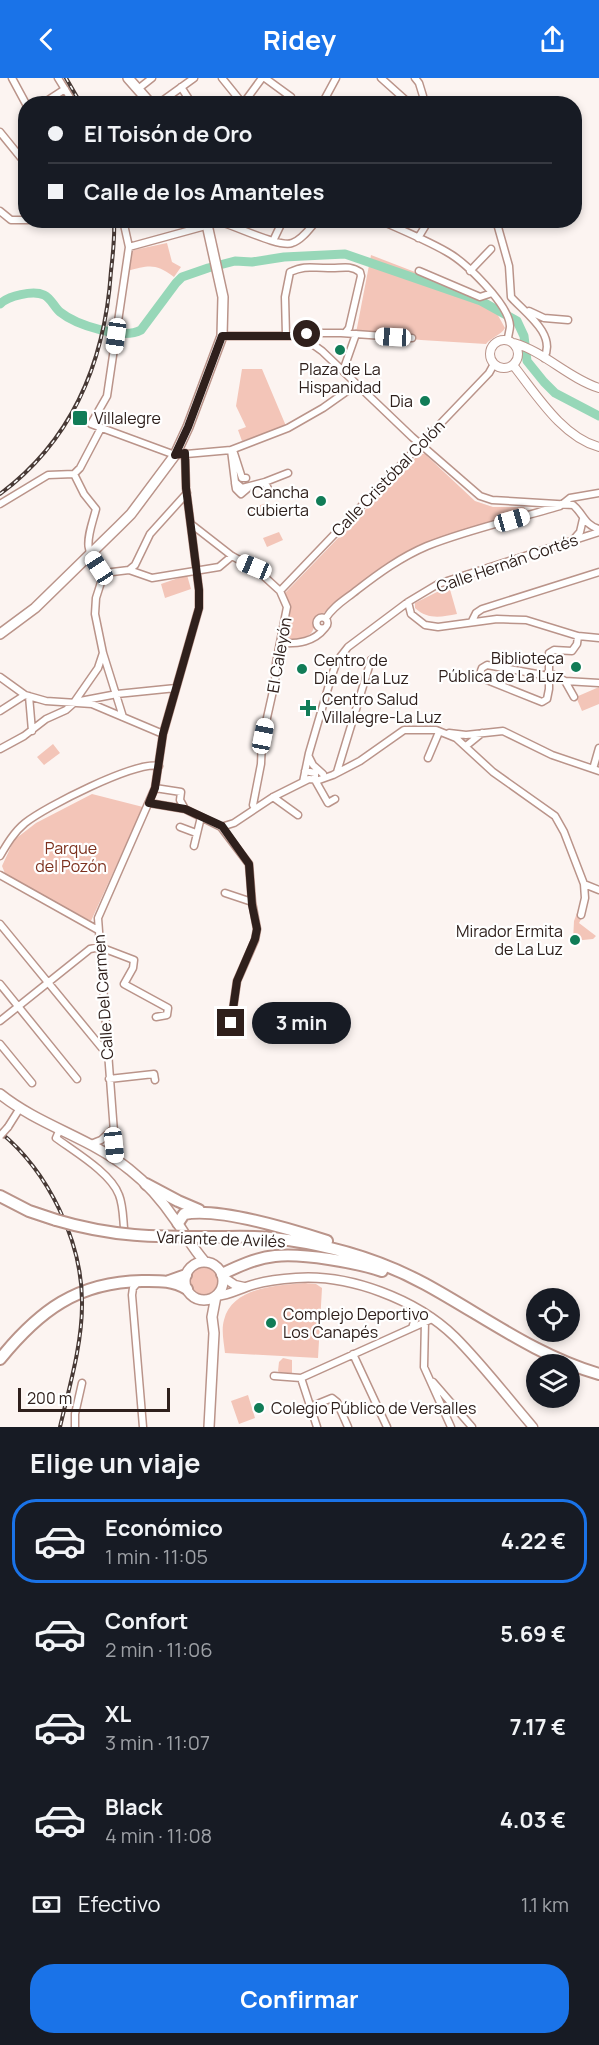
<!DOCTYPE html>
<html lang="es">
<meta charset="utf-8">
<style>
body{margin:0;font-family:Manrope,sans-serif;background:#20242c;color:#f1f3f6;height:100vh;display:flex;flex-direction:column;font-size:22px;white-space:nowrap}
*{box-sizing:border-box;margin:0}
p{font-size:20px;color:#9ea1a6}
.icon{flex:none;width:33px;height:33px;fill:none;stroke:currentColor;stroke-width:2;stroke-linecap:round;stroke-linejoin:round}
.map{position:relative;height:1349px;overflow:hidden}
.details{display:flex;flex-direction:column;background:#171b24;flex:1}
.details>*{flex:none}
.guide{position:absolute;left:18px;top:18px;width:564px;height:132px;border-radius:24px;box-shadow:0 3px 9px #0003;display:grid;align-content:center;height:132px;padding:0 30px;background:#171b24}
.controls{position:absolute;left:526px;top:1210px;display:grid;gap:12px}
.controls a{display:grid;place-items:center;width:54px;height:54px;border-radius:50%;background:#171b24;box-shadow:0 3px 9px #0003;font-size:30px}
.scale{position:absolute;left:18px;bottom:15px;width:152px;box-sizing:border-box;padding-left:6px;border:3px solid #2f201c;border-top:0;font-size:16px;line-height:21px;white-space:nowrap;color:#2f201c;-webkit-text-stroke:4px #fff;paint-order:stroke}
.end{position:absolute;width:27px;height:27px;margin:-14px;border:8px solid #2f201c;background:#fff;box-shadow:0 0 0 3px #fff}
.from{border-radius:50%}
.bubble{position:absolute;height:42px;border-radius:21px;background:#171b24;box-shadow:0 3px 9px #0003;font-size:20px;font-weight:700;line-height:42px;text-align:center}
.car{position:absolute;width:18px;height:36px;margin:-18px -9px;border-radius:8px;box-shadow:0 0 4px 2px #0007;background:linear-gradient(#fff 24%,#345 0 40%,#fff 0 76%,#345 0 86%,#fff 0)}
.guide b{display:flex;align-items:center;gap:21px;height:57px;font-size:22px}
.guide b+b{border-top:2px solid #363941}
.guide i{width:15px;height:15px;background:#f1f3f6}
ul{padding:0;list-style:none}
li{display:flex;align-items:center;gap:18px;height:84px;margin:0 12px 9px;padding:0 18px;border:3px solid transparent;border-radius:24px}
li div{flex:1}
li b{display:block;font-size:22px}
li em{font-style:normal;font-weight:700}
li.on{border-color:#1a73e8}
li>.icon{width:54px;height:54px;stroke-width:1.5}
h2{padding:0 30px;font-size:27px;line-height:72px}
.pay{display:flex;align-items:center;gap:15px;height:66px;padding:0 30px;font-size:22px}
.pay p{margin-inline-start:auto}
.primary-button{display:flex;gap:12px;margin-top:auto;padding:12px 30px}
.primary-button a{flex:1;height:69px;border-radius:24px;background:#1a73e8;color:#fff;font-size:24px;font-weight:700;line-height:69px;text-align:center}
header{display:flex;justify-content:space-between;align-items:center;height:78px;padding:0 30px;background:#1a73e8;color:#fff;font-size:27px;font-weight:700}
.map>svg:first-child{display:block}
.green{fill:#f3c5b8}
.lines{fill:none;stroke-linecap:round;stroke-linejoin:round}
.river{stroke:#97d7b8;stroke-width:9}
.minor-casing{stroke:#ba948a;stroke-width:9}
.tertiary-casing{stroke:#ba948a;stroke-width:10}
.secondary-casing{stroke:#ba948a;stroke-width:11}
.primary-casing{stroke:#ba948a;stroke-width:12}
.trunk-casing{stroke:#ba948a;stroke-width:14}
.minor{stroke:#fff;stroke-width:6}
.tertiary{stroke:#fff;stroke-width:8}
.secondary{stroke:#fff;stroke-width:8}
.primary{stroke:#fff;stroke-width:9}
.trunk{stroke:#fff;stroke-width:10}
.rail-casing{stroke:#473935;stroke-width:4}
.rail{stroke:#fff;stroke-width:1.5;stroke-dasharray:4.5;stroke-linecap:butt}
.minor-bridge-casing{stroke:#ba948a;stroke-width:9;stroke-linecap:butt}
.trunk-bridge-casing{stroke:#ba948a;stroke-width:14;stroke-linecap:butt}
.minor-bridge{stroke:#fff;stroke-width:6}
.trunk-bridge{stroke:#fff;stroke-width:10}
.route{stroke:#2f201c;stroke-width:8}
.poi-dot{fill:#117c57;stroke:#fff;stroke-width:2}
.labels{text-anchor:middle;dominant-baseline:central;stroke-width:4.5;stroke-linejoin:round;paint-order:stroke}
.poi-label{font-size:16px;fill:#2f201c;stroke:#fff;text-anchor:start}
.street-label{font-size:16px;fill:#2f201c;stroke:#fff}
.park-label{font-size:16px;fill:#7d321f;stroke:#fff}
</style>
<header><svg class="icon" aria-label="back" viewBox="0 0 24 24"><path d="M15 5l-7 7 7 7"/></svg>Ridey<svg class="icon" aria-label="share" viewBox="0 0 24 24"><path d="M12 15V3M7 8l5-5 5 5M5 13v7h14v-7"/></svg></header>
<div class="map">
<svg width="599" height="1349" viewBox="0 0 599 1349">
<rect width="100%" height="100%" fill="#fcf4f1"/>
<path class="green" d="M167,165l5,19 9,5 -7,10c-20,-15 -25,-11 -48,-6l5,-19 3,-2z
M371,177l119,46 15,27c-4,7 -13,9 -19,16l-65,-4 -65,-7z
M242,291h20l24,57 -44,15 -4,-11 8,-3 -10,-21z
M419,376h6l3,3 47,44 18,6h31l2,3 -1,2 -109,35 -48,30 -47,38c-6,5 -5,10 -9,17 -5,7 -19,8 -27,7l-2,-3 7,-22 -1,-9 -5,-9 1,-3z
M266,425l3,8 -16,7 -3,-9z
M279,454l4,8 -16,7 -4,-9z
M187,497l4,14 -26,9 -4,-14z
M449,508l8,28c-16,3 -29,6 -42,-6v-5z
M599,609v17l-17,7 -6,-14z
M53,666l7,9 -16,12 -7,-8z
M92,716l51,13 -52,114 -85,-45 -4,-10 12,-26 22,-17z
M577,835l6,3 -4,7 17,13 -3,3 -20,2 1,-20z
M189 1203a15 15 0 1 1 30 0a15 15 0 1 1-30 0Z
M305,1205l11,1 6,4 -4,70 -93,-5c-1,-10 -4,-23 -1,-33 8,-33 54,-35 81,-37z
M283,1280l9,2v15l-11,-1 -3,-3 1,-9z
M248,1317l7,23 -16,6 -8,-23z"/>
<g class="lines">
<path class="river" d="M0,226c8,-8 33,-14 44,-9 7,3 10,12 16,17 16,13 63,28 81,18l35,-47 6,-6 26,-9 27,-7 17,1 32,-5 61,-3 136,47 36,20 7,15 3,25 17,21 11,11 44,23"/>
<defs>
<path id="minor" d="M12,0l14,26
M58,0l16,26
M222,0l21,26
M265,0l26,19
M381,0l29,26
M415,0l4,5 4,13 -3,8
M181,9l11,17
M138,11l14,-11
M42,26l23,-15
M158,26l36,-26
M243,26l19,-26
M322,26l14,-26
M365,26h1
M0,54l26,32
M0,133l11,9h17
M123,142l6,27 -22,149 -16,28 84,31 56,-5 57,-22 35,-20 34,-24
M379,142c23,10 47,20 68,32 18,10 62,52 63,74 0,4 -2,9 -2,13
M496,142l13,46 2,31c13,15 46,37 33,61
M418,160l11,-18
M273,163l10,-21
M129,169l91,-25c16,4 60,26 72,21 10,-3 18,-15 25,-23
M419,193l61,26 12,-4
M470,193l21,-22
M529,233l15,7 24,2
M286,257l-1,-38 5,-25c16,-7 21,-4 38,-4 12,1 21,-4 32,4l1,4 -12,52 -4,5
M222,258h79l17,-3h23l71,5
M301,258l21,15 90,86 68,59 12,4 81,5c10,8 11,20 26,24
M343,293l13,-37
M231,372l4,32 7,6 23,-6 23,-9
M233,372l9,28h4
M74,396l10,20 12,15c-7,27 -16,41 8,64
M265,404l5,11
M235,405l1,6 5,5 7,-6
M0,426l48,-29 26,-1 6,-6 21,-40
M191,446l41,32 24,13 24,22 7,16 -11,56 -1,19 -13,58 -1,24 -8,41 2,3
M573,462l7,-8 3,-13
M129,492l6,-5 15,-31 37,-41
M104,495l25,-3 23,8 67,-11 13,-11
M280,513l209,-218 5,-9
M408,524l3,12 14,11 13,2 59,-8 29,1 52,16 21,2
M316.5 545a5.5 5.5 0 1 1 11 0a5.5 5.5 0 1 1-11 0Z
M326,540c7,-12 20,-19 31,-28 22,-17 44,-33 70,-44 43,-17 89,-27 133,-40l10,-8 29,-5
M472,543l4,-8 6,-4 117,-37
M281,565c17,1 33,-1 44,-15
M103,575l20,64
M548,594l17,9 34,2
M548,598l-61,-11 -5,3c-3,6 0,9 5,12l55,22 5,-3 2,-10v-36l5,-3 18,1 5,-7 1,-8
M0,599l25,18 21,6 46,3 71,30
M565,603l9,16
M29,618l3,35
M75,623l23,-33 5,-15 -8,-39 1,-16 8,-25
M0,633l25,-16
M449,655l17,2 37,-4 49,24 47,16
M466,668l16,-13
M0,671l24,-13 22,-17 20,-9 9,-8 42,-8 59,-6
M309,679l4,8 10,9
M428,680l11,-26
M593,691l6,-21
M305,693l10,2v7l13,23 7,-4
M337,694l34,-112 5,1
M303,704l6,-29 22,-75 6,-17 11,-14 60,-45 30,-18 161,-52
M155,710l26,4 -1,8 5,9
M273,719l25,18
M149,725l36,6 36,18 28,37 3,38 5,27 -2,11 -18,41 -6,42
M180,749l16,6
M221,749l13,-4 39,-26 36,-18 10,1 14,-5 27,-14 44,-31h32l20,8 37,34 62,44 9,16 20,52 1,14 -4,17
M194,768l7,-29
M0,778c7,-12 14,-24 25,-33 20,-16 110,-62 134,-57
M0,797l98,55
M584,806l15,6
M225,815l27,9
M0,846l106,129
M0,906l77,95
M0,943l90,-72 10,-2 34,13 -1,8 -9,16 44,24 -1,7 -11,2
M0,966l32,39
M109,1001l45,-5 1,6
M8,1049l12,-19
M60,1051l-4,9c19,14 55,35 63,57 4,10 4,22 5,33
M91,1066l10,-4 12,-11
M116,1081l-18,-241 57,-130 8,-54 36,-126v-18l-13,-102 -1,-35
M138,1204l-5,6 -1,7 11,132
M411,1229l5,9 -4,12
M425,1243l-1,46 27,60
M353,1276l34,73
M274,1298l27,2
M301,1300l131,-59
M301,1300l16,49
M433,1304l39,45
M310,1329l22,-9 5,4 11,25
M75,1349v-13l7,-31"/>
<path id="tertiary" d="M490 276a14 14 0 1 1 28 0a14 14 0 1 1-28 0Z
M514,265c31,9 54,35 85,45
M513,287c23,29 49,72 86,82"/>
<path id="secondary" d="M223,1199l12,8 9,2
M216,1218c12,-1 19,-5 30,-9 16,-6 33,-8 50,-9 53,-4 120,21 159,59 28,28 52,60 78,90"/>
<path id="primary" d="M128,0l23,26
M0,556l35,-26 84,-82 12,-12 44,-59 13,-28 34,-91 1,-39 -17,-77
M0,1016c40,32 91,44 130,76 18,14 33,32 46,51 10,14 17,28 29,41
M185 1203a19 19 0 1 1 38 0a19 19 0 1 1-38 0Z
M209,1349l5,-94 -2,-16 4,-21"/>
<path id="trunk" d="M146,1106l32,17 21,9
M0,1118l29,15 27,9
M178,1145l6,-9c34,-7 109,16 143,27
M214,1159c19,0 40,-1 59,1 52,6 106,21 152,46 57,31 111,72 174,90
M222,1196c17,-8 34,-16 53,-18 28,-3 80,6 107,15
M169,1203l17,-6
M0,1281c39,-48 77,-77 142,-78 16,0 30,-1 45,8"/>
</defs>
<use href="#minor" class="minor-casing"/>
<use href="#tertiary" class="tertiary-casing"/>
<use href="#secondary" class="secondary-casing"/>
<use href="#primary" class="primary-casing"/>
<use href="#trunk" class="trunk-casing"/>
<use href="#minor" class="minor"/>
<use href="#tertiary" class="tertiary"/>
<use href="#secondary" class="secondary"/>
<use href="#primary" class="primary"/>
<use href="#trunk" class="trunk"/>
<defs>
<path id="rail" d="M66,0l15,26
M0,416c74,-55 105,-133 111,-223 2,-17 4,-34 3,-51
M0,1054c48,39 83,110 82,173 0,40 -13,83 -22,122"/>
</defs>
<use href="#rail" class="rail-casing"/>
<use href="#rail" class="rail"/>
<defs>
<path id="minor-bridge" d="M0,1058l8,-9"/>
<path id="trunk-bridge" d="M56,1142c57,17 99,17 158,17"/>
</defs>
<use href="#minor-bridge" class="minor-bridge-casing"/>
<use href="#trunk-bridge" class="trunk-bridge-casing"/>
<use href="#minor-bridge" class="minor-bridge"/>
<use href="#trunk-bridge" class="trunk-bridge"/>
</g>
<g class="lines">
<path class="route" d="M231,945l6,-42 18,-42 2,-10 -5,-24 -3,-41 -27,-38 -37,-17 -36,-6 6,-15 8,-54 36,-126v-18l-13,-102 -1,-35 -10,2 13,-28 34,-91h79l6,-2"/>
</g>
<g class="poi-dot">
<circle cx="340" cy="272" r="6"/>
<circle cx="425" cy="323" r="6"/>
<rect x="72" y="332" width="16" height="16" rx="3"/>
<circle cx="321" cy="423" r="6"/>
<circle cx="576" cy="589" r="6"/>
<circle cx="302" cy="591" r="6"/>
<path d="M305 621h6v6h6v6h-6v6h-6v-6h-6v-6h6z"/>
<circle cx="575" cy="862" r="6"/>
<circle cx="271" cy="1245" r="6"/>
<circle cx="259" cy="1330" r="6"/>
</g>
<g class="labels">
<g class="poi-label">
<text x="340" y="291" text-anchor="middle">Plaza de La<tspan x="340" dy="18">Hispanidad</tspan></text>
<text x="413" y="323" text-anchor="end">Dia</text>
<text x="94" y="340">Villalegre</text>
<text x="309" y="414" text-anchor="end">Cancha<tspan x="309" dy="18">cubierta</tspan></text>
<text x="564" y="580" text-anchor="end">Biblioteca<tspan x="564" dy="18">Pública de La Luz</tspan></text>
<text x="314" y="582">Centro de<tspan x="314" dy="18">Dia de La Luz</tspan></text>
<text x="322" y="621">Centro Salud<tspan x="322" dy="18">Villalegre-La Luz</tspan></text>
<text x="563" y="853" text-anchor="end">Mirador Ermita<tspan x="563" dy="18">de La Luz</tspan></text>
<text x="283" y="1236">Complejo Deportivo<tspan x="283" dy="18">Los Canapés</tspan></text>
<text x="271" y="1330">Colegio Público de Versalles</text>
</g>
<g class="street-label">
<text transform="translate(388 400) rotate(-46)">Calle Cristóbal Colón</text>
<text transform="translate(507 485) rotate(-19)">Calle Hernán Cortés</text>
<text transform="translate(279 577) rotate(-80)">El Caleyón</text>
<text transform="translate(103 919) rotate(-94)">Calle Del Carmen</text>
<text transform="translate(221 1161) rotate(2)">Variante de Avilés</text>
</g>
<g class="park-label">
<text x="71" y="770">Parque<tspan x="71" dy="18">del Pozón</tspan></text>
</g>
</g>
</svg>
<div class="controls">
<a><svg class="icon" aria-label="locate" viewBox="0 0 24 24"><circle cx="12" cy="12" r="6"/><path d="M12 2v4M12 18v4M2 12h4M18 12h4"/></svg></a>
<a><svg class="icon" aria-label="layers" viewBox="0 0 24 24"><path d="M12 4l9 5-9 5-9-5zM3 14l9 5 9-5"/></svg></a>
</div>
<div class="scale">200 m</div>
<i class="end from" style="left:307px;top:256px"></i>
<i class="end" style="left:231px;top:945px"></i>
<div class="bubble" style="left:252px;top:924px;width:99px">3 min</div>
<i class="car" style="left:116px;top:258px;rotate:188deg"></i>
<i class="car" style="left:393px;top:259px;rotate:273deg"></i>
<i class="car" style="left:512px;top:442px;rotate:74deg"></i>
<i class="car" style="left:254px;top:489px;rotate:292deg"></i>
<i class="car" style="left:99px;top:490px;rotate:327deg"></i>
<i class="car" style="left:263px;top:658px;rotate:11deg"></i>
<i class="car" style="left:114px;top:1067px;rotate:174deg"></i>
<div class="guide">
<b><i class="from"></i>El Toisón de Oro</b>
<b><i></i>Calle de los Amanteles</b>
</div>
</div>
<section class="details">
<h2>Elige un viaje</h2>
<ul>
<li class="on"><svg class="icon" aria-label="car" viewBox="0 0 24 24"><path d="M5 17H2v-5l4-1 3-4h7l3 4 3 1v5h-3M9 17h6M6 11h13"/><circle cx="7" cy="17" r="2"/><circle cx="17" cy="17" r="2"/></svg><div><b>Económico</b><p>1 min · 11:05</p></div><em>4.22 €</em></li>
<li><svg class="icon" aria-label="car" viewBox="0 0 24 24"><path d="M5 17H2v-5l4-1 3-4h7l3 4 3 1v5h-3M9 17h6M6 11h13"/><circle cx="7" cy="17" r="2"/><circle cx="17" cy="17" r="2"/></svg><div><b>Confort</b><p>2 min · 11:06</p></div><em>5.69 €</em></li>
<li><svg class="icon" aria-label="car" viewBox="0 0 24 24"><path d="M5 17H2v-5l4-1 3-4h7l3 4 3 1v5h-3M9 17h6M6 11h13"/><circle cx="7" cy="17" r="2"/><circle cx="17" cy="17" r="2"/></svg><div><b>XL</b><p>3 min · 11:07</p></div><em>7.17 €</em></li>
<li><svg class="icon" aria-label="car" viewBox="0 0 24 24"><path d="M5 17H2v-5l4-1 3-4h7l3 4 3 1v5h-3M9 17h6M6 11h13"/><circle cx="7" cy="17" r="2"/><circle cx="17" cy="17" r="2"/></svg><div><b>Black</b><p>4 min · 11:08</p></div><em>4.03 €</em></li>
</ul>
<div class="pay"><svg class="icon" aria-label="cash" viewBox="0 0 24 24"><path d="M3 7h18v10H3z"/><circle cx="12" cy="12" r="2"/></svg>Efectivo<p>1.1 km</p></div>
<div class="primary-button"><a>Confirmar</a></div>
</section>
